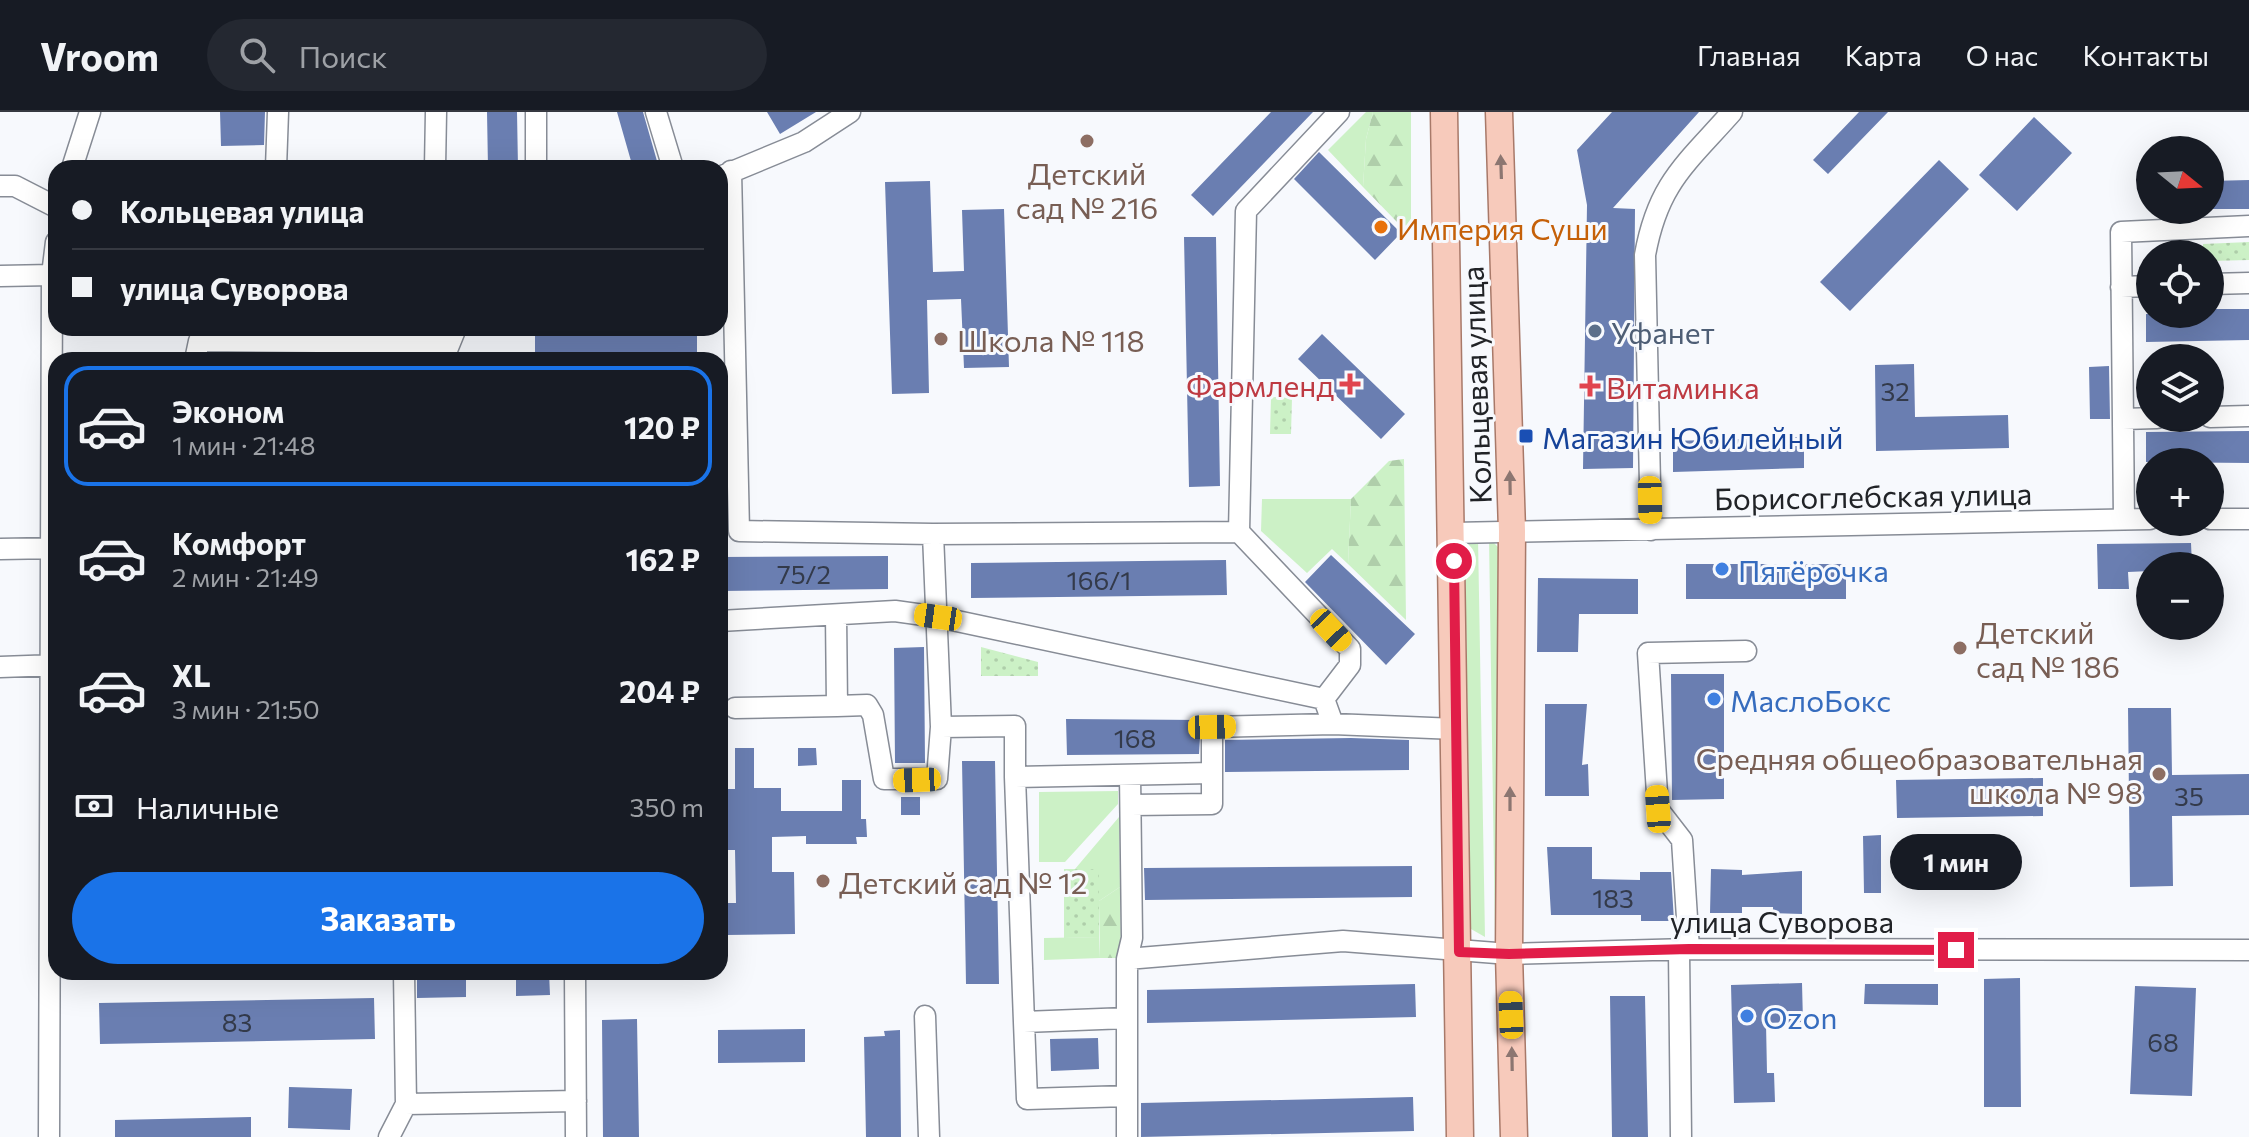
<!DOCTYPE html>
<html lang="ru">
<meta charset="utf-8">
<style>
body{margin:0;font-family:Commissioner,sans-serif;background:#242831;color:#f1f3f6;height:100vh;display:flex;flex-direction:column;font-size:30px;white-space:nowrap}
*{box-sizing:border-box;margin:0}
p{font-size:26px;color:#9ea1a6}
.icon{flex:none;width:44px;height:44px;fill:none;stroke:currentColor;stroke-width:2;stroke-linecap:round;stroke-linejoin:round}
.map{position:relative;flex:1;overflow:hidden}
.drawer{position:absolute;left:48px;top:240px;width:680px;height:628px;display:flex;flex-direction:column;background:#171b24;border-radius:24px;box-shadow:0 8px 32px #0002}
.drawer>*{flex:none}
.top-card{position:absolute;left:48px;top:48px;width:680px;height:176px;border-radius:24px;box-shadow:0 8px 32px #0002;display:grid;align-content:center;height:176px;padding:0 24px;background:#171b24}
.needle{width:52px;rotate:108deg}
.fabs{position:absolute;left:2136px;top:24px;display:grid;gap:16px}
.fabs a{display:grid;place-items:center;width:88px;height:88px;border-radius:50%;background:#171b24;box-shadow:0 8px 32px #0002;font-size:40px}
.end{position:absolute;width:36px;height:36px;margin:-18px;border:10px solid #e11d48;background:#fff;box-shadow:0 0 0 4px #fff}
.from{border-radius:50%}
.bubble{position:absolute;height:56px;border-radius:28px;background:#171b24;box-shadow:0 8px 32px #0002;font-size:26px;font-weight:700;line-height:56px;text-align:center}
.car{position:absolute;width:24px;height:48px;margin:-24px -12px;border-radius:10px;box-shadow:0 0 6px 2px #0007;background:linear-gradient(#f5c518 24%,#345 0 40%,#f5c518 0 76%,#345 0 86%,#f5c518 0)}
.top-card b{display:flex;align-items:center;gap:28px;height:76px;font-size:30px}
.top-card b+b{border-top:2px solid #363941}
.top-card i{width:20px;height:20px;background:#f1f3f6}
ul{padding:14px 0 0;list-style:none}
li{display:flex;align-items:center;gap:24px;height:120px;margin:0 16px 12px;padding:0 8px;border:4px solid transparent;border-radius:24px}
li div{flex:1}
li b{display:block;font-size:30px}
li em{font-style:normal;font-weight:700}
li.on{border-color:#1a73e8}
li>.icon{width:72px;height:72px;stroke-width:1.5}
.pay{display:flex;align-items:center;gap:20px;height:88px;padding:0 24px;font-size:30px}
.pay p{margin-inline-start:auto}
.cta{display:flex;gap:16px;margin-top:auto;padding:16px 24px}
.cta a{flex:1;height:92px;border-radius:48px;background:#1a73e8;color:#fff;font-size:32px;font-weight:700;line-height:92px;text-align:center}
header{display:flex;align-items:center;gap:48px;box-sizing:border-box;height:112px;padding:0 40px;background:#171b24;border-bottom:2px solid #363941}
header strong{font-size:38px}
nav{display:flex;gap:44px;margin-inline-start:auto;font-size:28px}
.search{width:560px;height:72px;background:#242831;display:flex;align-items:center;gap:20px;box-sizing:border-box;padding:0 28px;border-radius:44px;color:#9ea1a6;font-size:30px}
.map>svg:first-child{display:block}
.grass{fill:#ccf1c6}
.forest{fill:url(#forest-firs)}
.park{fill:url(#park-dots)}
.building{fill:#6a7eb1}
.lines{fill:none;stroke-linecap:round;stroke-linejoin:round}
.minor-casing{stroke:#878c96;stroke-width:23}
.major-casing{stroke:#a87969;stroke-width:29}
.minor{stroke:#fff;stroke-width:20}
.major{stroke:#f7cabb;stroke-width:26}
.oneway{fill:#8c7671}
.route{stroke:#e11d48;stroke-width:10}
.education-dot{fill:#8d6e63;stroke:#f7f9fd;stroke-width:3}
.food-dot{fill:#e8710a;stroke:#f7f9fd;stroke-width:3}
.service-dot{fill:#5c6f8a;stroke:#f7f9fd;stroke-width:3}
.health-dot{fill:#e0444e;stroke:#f7f9fd;stroke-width:3}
.transit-dot{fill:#1a4fb4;stroke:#f7f9fd;stroke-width:3}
.shop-dot{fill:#3f7fe0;stroke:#f7f9fd;stroke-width:3}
.labels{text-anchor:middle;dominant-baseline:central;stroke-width:6;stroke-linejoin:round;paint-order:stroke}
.number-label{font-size:26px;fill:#333a4a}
.education-label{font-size:30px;fill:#785e54;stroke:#f7f9fd;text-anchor:start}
.food-label{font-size:30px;fill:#c56008;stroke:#f7f9fd;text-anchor:start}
.service-label{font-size:30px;fill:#4e5e75;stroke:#f7f9fd;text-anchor:start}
.health-label{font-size:30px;fill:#be3a42;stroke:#f7f9fd;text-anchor:end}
.street-label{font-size:30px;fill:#212327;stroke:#f7f9fd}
.transit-label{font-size:30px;fill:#164399;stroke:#f7f9fd;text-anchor:start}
.shop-label{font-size:30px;fill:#366cbe;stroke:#f7f9fd;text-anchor:start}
</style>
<header>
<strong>Vroom</strong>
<div class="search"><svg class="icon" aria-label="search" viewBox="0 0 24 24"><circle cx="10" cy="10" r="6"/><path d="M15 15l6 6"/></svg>Поиск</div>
<nav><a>Главная</a><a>Карта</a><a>О нас</a><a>Контакты</a></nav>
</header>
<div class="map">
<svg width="2249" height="1025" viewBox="0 0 2249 1025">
<defs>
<pattern id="forest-firs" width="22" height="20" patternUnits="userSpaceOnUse" patternTransform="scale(2)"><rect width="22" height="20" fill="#ccf1c6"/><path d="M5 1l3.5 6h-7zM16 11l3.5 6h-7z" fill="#afceaa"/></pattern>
<pattern id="park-dots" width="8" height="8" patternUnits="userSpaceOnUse" patternTransform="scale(2)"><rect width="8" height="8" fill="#ccf1c6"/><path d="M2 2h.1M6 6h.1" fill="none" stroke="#afceaa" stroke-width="1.8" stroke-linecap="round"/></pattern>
</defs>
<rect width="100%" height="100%" fill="#f7f9fd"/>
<path class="grass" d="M1366,0h7l-7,27 -3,48 -35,-37z
M1262,387h89l-3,65 -16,-15 -25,24 -46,-42z
M1478,426l7,399 -14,-8 -6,-376 6,-14z
M1489,426l10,10 1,388 -5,2z
M1118,679v13l-53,58h-26v-70z
M1119,705l1,70 -21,14v-32h-24z
M1099,825l1,21 -56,2v-22z"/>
<path class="forest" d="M1373,0h38v109l-4,5 -9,-3 -35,-36 3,-48z
M1404,347l2,161 -58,-56 3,-65 38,-38z
M1120,775l1,71h-21l-1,-57z"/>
<path class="park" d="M2249,130v18l-39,1v-7h-7v-10z
M1271,285l21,1 -1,36h-21z
M981,535l57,15v14h-57z
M1064,757h35v68l-35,1z"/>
<path class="building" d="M220,0h45l-1,33 -43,1z
M487,0h30l1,56h-30z
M617,0h26l16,56h-26z
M767,0h49l-36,22z
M1271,0h42l-100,104 -22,-21z
M1612,0h87l-86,96 22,1 -2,259 -50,1 4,-264 -10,-55z
M1859,0h29l-60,62 -15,-14z
M2034,5l38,36 -55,58 -38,-36z
M1319,40l82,81 -26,27 -81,-81z
M1939,48l30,29 -119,122 -30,-29z
M2249,68v29h-39v-28z
M930,69l3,91 31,-1 -2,-61 42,-1 5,158 -45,1 -3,-69 -34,1 2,93 -37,1 -7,-212z
M1184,125h32l4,249 -31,1z
M2210,197h39v31l-103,2v-28h64z
M535,216l162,1v31h-162z
M1322,222l83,80 -24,25 -83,-80z
M1914,252l1,53 93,-2 1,33 -133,3 -1,-86z
M2109,254l1,53h-20l-1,-52z
M2249,319v32l-103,-1v-30z
M1804,325v31l-131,4v-31z
M2191,431l1,23h-42v5l-22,1 1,17h-31l-1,-45z
M1331,443l84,79 -29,31 -81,-83z
M888,444v33l-168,2v-34z
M1226,448l1,35 -256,3v-35z
M1686,452h160v35h-160z
M1538,466l100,1v35h-59l-1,38h-41z
M924,535l1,116h-30l-1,-115z
M1671,562h53v125l-52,1z
M1545,592h42l-5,61 6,-1 1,32h-44z
M2128,596h43l1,67 77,-1v41l-77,1 1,70 -43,1z
M1066,607l135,1 -2,34 -132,1z
M1351,626l58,2v30l-184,2v-32z
M735,636h19v40h27v23h61v-31h19v39h5l1,18h-11l1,7h-51v-8l-34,1v35h22l1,62 -69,1 -1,-32h11l-1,-53h-15v-61h15z
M798,636h18l1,17 -19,1z
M962,649h33l4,223h-33z
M2043,666v38l-146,2 -1,-38z
M901,685h19v18h-19z
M1881,723v58h-17l-1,-57z
M1547,735h45v32l48,1v-8h31l3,49h-33v-6h-90z
M1412,754v31l-267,3 -1,-32z
M1711,757l31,1v5l60,-4v43l-29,-1v-6h-31v6h-32z
M516,860h33l1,23 -34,1z
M417,866h49v19l-49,1z
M2020,866l1,129h-37v-128z
M1802,871l1,39 -37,1 1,50h7l1,29 -41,1 -3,-118z
M1415,872l1,33 -269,6v-33z
M1865,872h73v21l-74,-1z
M2135,874l61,2 -4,108 -62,-2z
M1610,884h35l3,141h-36z
M374,886l1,41 -275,5 -1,-41z
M637,907l2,118h-36l-1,-117z
M805,917v33l-87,1v-33z
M900,918l1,107h-35l-2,-100 21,-1 -1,-5z
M1098,926l1,31 -48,2 -1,-32z
M289,975l63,2 -2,41 -62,-2z
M1413,985l1,34 -273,6v-34z
M251,1005v20h-136v-17z"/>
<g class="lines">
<defs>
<path id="minor" d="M536,0v56
M656,0l17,56
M72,56l18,-56
M276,56l2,-56
M435,56l1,-56
M731,59l8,360 194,3 8,193 74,-1v51
M722,64l82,-34 46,-30
M0,74h15l41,21
M0,164l52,-1
M2210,172l39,-1
M2121,175l29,-1
M195,248l4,-19 251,2
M443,248l13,-32
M2210,305l39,-1
M2123,307l34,-1
M2124,407l-3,-287 128,-6
M2210,407h39
M1651,418l-6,-275c13,-72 41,-91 87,-143
M1453,421l697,-14
M933,422l306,-2
M0,437l56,-1
M836,503l1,91 30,-1 6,10 11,64h53l4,-52
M720,509l175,-10 43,6 386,82 9,25 123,5
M0,555l56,-2
M1324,587l26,-34v-16l-111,-117 7,-321 93,-99
M735,596l102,-2
M1131,693l81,-1v-77l121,-3
M1689,837l-7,-109 -24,-31 -10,-156 98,-2
M1679,838l2,187
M1127,847l216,-18 166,13 180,-5 560,1
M404,860l2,132 170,-3
M575,860l1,165
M925,904l4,121
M1024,910l-9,-245 197,-4
M1127,984l-100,3 -3,-77 103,-4
M49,1025l3,-862 4,-33
M389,1025l17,-33
M1127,1025v-178l5,-21 -2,-163"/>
<path id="major" d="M1444,0l16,1025
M1499,0l13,419 -3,423 5,183"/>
</defs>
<use href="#minor" class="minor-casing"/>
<use href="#major" class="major-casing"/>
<use href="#minor" class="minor"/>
<use href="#major" class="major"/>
</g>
<defs><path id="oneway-solid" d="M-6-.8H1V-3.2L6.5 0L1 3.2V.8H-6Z" transform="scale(2)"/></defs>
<g class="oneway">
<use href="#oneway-solid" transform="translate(1501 55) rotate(-92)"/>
<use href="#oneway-solid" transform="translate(1510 371) rotate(-91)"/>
<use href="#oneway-solid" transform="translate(1510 687) rotate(-90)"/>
<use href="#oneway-solid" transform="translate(1512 947) rotate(-91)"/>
</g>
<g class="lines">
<path class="route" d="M1454,449l5,391 50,2 180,-5 267,1"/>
</g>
<g class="education-dot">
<circle cx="1087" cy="29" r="8"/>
<circle cx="941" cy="227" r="8"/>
<circle cx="1960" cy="536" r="8"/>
<circle cx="2159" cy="662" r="8"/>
<circle cx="823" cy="769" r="8"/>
</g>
<circle class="food-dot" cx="1381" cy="115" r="8"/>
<circle class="service-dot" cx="1595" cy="219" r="8"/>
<g class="health-dot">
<path d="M1346 260h8v8h8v8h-8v8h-8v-8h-8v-8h8z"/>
<path d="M1586 262h8v8h8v8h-8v8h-8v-8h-8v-8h8z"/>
</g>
<rect class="transit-dot" x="1518" y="316" width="16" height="16" rx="4"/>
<g class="shop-dot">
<circle cx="1722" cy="457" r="8"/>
<circle cx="1714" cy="587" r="8"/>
<circle cx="1747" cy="904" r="8"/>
</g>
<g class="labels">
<g class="number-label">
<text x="1895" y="278">32</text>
<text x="804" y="461">75/2</text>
<text x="1099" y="467">166/1</text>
<text x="1135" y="625">168</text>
<text x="2189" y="683">35</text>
<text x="1613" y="785">183</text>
<text x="237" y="909">83</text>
<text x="2163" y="929">68</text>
</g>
<g class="education-label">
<text x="1087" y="60" text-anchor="middle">Детский<tspan x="1087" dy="34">сад № 216</tspan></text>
<text x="957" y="227">Школа № 118</text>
<text x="1976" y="519">Детский<tspan x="1976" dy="34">сад № 186</tspan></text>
<text x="2143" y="645" text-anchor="end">Средняя общеобразовательная<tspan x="2143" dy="34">школа № 98</tspan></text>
<text x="839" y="769">Детский сад № 12</text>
</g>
<g class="food-label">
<text x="1397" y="115">Империя Суши</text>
</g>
<g class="service-label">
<text x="1611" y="219">Уфанет</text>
</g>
<g class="health-label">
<text x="1334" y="272">Фармленд</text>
<text x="1606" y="274" text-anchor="start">Витаминка</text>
</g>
<g class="street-label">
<text transform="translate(1475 273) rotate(-92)">Кольцевая улица</text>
<text transform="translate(1873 383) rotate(-1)">Борисоглебская улица</text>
<text x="1782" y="808">улица Суворова</text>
</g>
<g class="transit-label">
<text x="1542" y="324">Магазин Юбилейный</text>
</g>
<g class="shop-label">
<text x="1738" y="457">Пятёрочка</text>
<text x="1730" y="587">МаслоБокс</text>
<text x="1763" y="904">Ozon</text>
</g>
</g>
</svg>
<div class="fabs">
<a><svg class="needle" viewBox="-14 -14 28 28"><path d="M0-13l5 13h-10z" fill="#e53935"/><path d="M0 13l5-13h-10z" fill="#9ea1a6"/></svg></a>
<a><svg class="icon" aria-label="locate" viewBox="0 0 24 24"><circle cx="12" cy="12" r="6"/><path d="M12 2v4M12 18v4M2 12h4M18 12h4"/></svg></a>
<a><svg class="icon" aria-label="layers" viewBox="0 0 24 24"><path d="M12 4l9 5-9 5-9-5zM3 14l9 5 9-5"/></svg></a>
<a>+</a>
<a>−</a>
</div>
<i class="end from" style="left:1454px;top:449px"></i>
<i class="end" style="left:1956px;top:838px"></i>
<div class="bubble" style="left:1890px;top:722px;width:132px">1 мин</div>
<i class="car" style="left:1650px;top:388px;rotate:179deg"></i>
<i class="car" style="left:938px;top:505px;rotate:278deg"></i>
<i class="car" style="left:1331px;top:518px;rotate:137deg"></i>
<i class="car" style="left:1212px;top:615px;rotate:89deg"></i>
<i class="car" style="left:917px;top:668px;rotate:268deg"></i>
<i class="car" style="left:1658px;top:697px;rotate:356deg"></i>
<i class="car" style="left:1511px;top:903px;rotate:358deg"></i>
<div class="top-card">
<b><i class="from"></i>Кольцевая улица</b>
<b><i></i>улица Суворова</b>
</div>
<section class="drawer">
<ul>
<li class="on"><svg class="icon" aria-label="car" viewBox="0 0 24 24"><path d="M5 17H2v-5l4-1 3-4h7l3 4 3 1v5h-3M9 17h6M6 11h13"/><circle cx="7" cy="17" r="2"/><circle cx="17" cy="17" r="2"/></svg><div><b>Эконом</b><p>1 мин · 21:48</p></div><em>120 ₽</em></li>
<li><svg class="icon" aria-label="car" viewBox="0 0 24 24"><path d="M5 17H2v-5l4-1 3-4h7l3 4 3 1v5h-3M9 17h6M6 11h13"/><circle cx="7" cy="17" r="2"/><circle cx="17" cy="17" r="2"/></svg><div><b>Комфорт</b><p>2 мин · 21:49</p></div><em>162 ₽</em></li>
<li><svg class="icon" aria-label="car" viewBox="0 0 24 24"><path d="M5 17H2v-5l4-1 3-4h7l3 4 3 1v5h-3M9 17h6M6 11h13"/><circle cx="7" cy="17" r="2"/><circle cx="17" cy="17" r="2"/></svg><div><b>XL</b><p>3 мин · 21:50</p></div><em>204 ₽</em></li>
</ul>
<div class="pay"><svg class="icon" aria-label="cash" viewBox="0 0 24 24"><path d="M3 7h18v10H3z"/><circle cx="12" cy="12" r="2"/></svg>Наличные<p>350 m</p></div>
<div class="cta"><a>Заказать</a></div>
</section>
</div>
